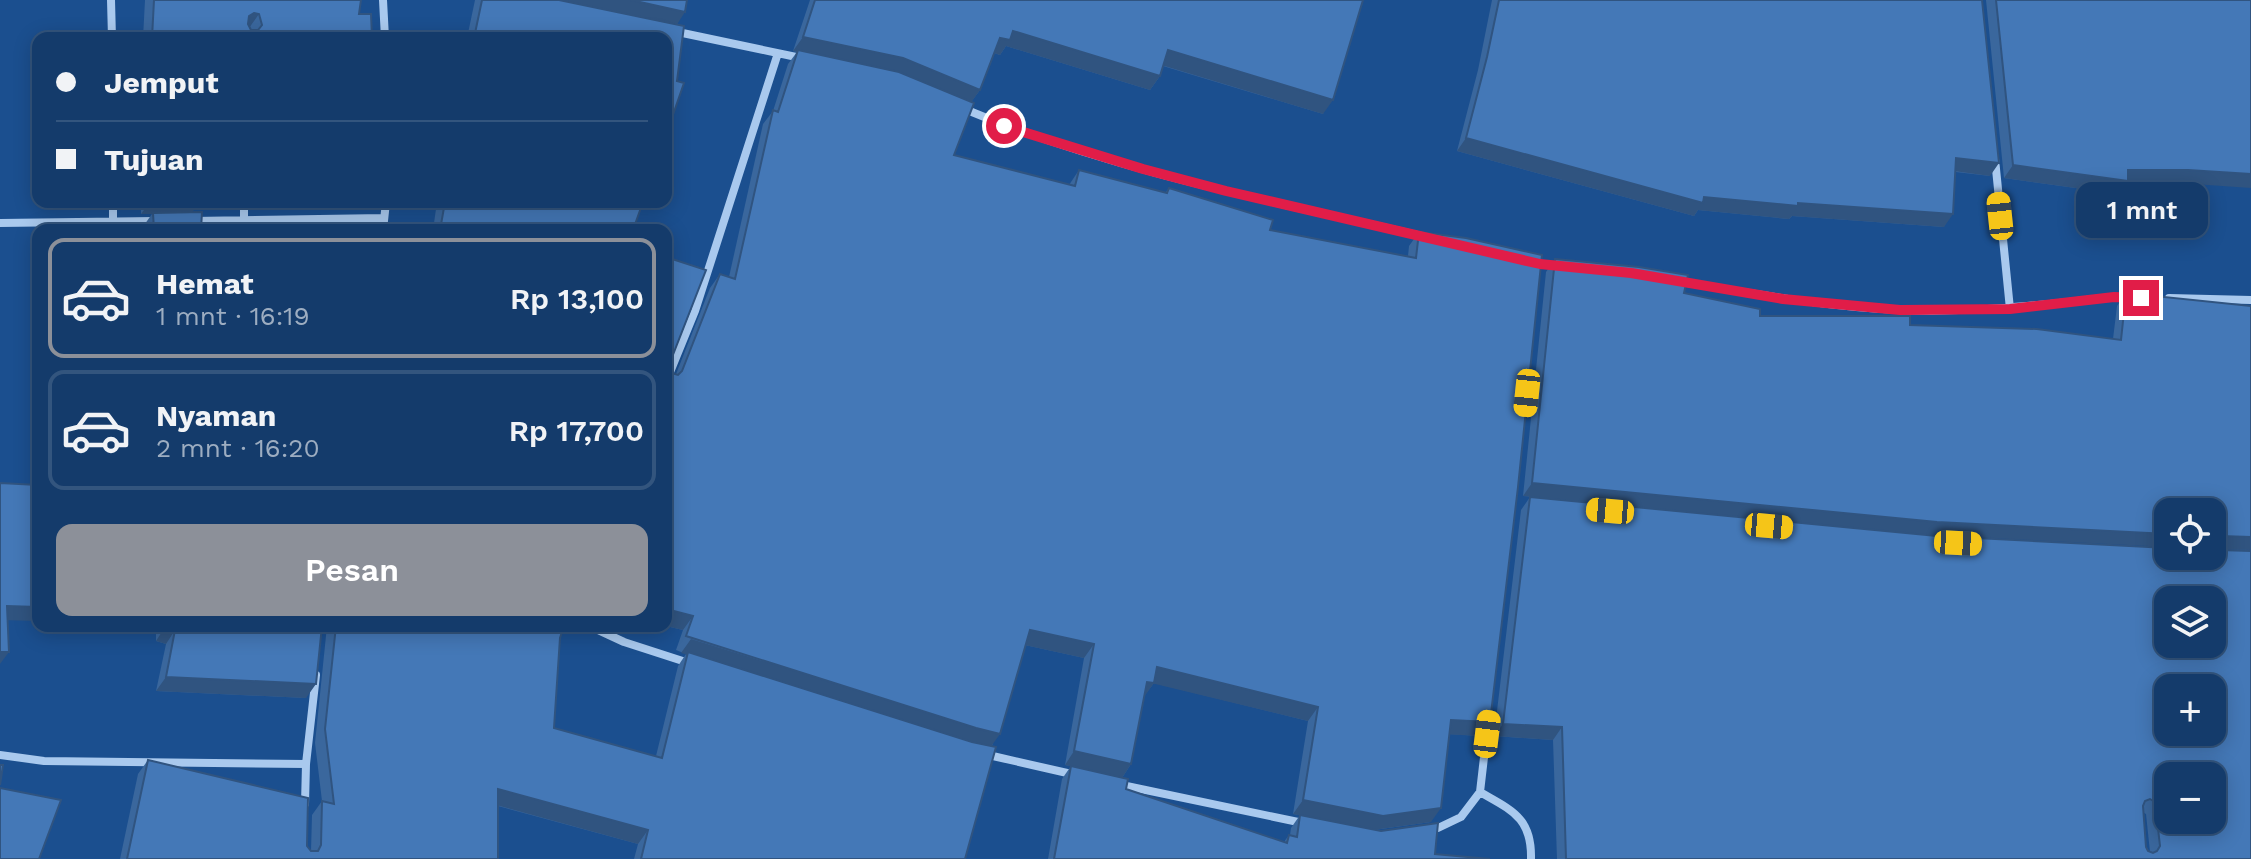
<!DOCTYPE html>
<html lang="id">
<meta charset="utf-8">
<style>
body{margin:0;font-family:"Work Sans",sans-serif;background:#1d4271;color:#f1f3f6;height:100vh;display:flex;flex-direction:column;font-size:30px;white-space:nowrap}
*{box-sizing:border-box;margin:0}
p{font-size:26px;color:#9dadc1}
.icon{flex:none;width:44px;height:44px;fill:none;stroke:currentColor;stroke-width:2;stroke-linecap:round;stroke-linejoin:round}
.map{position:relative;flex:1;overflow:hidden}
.drawer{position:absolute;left:32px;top:224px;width:640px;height:408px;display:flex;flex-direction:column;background:#143b6b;border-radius:16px;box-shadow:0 4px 20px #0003,0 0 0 2px #33557e}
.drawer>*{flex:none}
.guide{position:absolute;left:32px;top:32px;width:640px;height:176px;border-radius:16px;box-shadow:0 4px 20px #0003,0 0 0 2px #33557e;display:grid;align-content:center;height:176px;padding:0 24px;background:#143b6b}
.buttons{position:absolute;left:2154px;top:498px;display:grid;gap:16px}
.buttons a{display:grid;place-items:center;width:72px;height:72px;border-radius:16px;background:#143b6b;box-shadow:0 4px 20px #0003,0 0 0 2px #33557e;font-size:40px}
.end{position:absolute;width:36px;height:36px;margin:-18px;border:10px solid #e11d48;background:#fff;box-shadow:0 0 0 4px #fff}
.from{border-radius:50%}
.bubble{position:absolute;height:56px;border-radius:16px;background:#143b6b;box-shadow:0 4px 20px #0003,0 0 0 2px #33557e;font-size:26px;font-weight:600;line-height:56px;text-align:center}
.car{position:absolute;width:24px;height:48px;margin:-24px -12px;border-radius:10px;box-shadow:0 0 6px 2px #0007;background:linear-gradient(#f5c518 24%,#345 0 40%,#f5c518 0 76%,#345 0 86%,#f5c518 0)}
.guide b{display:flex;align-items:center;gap:28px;height:76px;font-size:30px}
.guide b+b{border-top:2px solid #33557e}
.guide i{width:20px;height:20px;background:#f1f3f6}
ul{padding:14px 0 0;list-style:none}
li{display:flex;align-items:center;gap:24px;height:120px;margin:0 16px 12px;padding:0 8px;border:4px solid #33557e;border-radius:16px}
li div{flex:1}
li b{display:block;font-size:30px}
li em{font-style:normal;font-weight:600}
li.current{border-color:#8c9099}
li>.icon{width:72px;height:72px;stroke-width:1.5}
.cta{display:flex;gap:16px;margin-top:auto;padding:16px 24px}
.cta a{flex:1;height:92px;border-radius:16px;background:#8c9099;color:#fff;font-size:32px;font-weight:600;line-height:92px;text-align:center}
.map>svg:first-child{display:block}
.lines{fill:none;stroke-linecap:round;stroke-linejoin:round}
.street{stroke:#a9c9ee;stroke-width:8}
.wall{fill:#3a679d;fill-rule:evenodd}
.shaded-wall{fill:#305480}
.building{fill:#4478b7;stroke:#305480;stroke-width:2;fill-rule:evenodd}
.route{stroke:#e11d48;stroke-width:10}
</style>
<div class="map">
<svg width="2251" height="859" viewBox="0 0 2251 859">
<rect width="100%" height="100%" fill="#1b4f8f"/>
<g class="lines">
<path class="street" d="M111,0l1,38
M383,0l2,38
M673,31l128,27
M962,108c148,62 309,93 464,129
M1995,159l15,150
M113,202v19
M244,220v-18
M193,221l191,-3
M0,223l155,-2
M383,230l3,-28
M1676,281c74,12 149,26 224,29 72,3 143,-5 214,-13h17
M2169,298l82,2
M666,382l29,-71 83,-258
M595,626l1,3 28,13 68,22
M984,754l92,21
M0,755l44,6 262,3
M1117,784l186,39
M1480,792c31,18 52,25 51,67
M305,804l1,-40 10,-89
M1427,829l11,-1 23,-11 19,-25 9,-78"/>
</g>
<path class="wall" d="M145,0h216l-2,14 13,24h-229z
M475,0h212l-10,24 -11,111v-97h-199z
M810,0h553l-40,114 -160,-48 -3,10 -10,14 -144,-44 -6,9 -6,-2 -14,37 -9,12 -17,53 115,30 10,-15 86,23 4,-5 101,42 138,26 1,-10 10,-14 61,504 -31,-2 -18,88 -57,8 61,24 55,5h-442l14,-80 9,-13 -6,-1 19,-107 -59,-13 -33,101 -27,113h-331l4,-15 -140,-38v53h-378l18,-85 10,-14 159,86 4,5 1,-36 10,-14 -7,-58 12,-117h237l-4,12 -6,90 102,28 22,-90 8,-12 -10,-4 7,-20 -17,-4v-369l3,108 2,8 5,1 34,-86 10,-14 9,3 34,-153 10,-13 15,-47 9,-12 -4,-1zM1154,683l154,38 -15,93 7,1 -9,13 -1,7h-1l-5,7 -158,-53 -4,-11 9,-14 13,-68z
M1492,0h490l8,176 -34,-4 -12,55 -152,-11 -3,3 -91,-9 -4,6 -237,-65 21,-81z
M1986,0h265l-72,183h-53l-7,11 -115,-16z
M141,202h58l-7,10 9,18h-59v-2l10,-14h-11z
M437,202h206l-10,28h-200z
M1555,259l129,34 76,23 353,23 4,-33 9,-13 125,13v244l-32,-1 32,310h-694l-4,-119 -59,-4 27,-226 9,-13 407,39 275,20v-44l-283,23 -406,-39 23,-224zM2144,813l2,1 4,38 -2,-1 -2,-4z
M156,626h166l-16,72 -150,-7 10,-47 -10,-3z"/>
<path class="shaded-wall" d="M547,0h84l54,12 -9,14z
M254,13l5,1 -10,14 -5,-1 5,-11z
M1013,31l147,45 -10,14 -144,-44 -6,9 -9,-3 9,-14z
M803,37l100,21 77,32 -10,14 -77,-32 -100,-21z
M1168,50l165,50 -10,14 -165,-50z
M1466,138l238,59 249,17 -9,13 -152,-11 -3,3 -91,-9 -4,6 -237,-65z
M1956,158l43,5 -9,13 -43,-6z
M2013,165l115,5h60l63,4v14l-72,-5h-53l-7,11 -115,-16z
M150,202h49l-8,12h-50z
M1532,483l636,51v13l-239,-12 -406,-39z
M2220,536l31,1v13l-39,-1 3,-10z
M7,606l31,1v14l-38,-1z
M666,609l27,7 -10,14 -17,-4z
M165,627l10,3 -9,14 -10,-3z
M1030,630l64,14 -10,14 -64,-14z
M691,639l309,95 -10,14 -24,-6 -285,-89z
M0,652h9l-9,12z
M1157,667l161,40 -10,14 -161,-39z
M166,677l150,7 -10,14 -150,-7z
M1147,682l7,1 -10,14z
M1451,720l39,2 -10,14 -39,-2z
M1503,724l59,3 -9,13 -59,-4z
M1074,751l57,13 -9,14 -57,-13z
M498,789l150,41 -10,14 -149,-41z
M1303,800l138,8 -10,14 -58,8 -80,-16z"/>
<path class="building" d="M154,0h207l-2,14h12l1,24h-220zM254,13l5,1 3,11 -4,5h-7l-3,-6 1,-8z
M482,0h77l125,26 -7,55 7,2 -18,52v-97h-192z
M631,0h56l-2,12z
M815,0h548l-30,100 -165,-50 -8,26 -147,-45 -3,9 -10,-2 -20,52 -77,-32 -100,-21z
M1499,0h483l17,163 -43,-5 -3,56 -155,-11v3l-94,-9 -1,6 -237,-65 21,-81z
M1996,0h255v174l-63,-4h-60v11l-115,-16z
M798,50l101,22 75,31 -20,52 121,31 4,-16 88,23 2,-5 104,32 -3,10 146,28 3,-26 47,6 76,17 -24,232 -28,235 -39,-2 -10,88 -58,8 -80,-16 15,-93 -161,-40 -3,16 -7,-1 -16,82 -57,-13 20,-107 -64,-14 -30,104 -24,-6 -290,-92 7,-20 -27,-7v-352l40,13 -37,95 2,8 7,2 4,-4 38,-97 15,5 38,-169 5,2z
M445,202h198l-10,28h-193z
M202,212l-1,18h-47l-1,-17z
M1555,259l84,8 49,8 -4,18 76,16v7h150v9l127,4 84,11 5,-47 125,13v231l-31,-1 -5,3 -1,5 6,6 31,1v308h-685l-4,-132 -59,-3 27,-227 407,39 231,12v8h44v-44h-44v22l-231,-12 -405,-39zM2168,600h44v44h-44zM2168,688h44v44h-44zM2168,776h44v44h-44zM2150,799l5,3 5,44 -3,5 -4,2 -5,-2 -2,-4 -3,-41 2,-5z
M0,483l38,2v122l-31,-1 2,46h-9z
M166,626h156l-6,58 -150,-7 9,-47 -10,-3z
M336,626h228l-4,12 -6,90 108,30 26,-106 284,90 24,5 -31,112h-324l7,-29 -150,-41v70h-371l21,-99 160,38 -1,48 4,5h7l3,-6 1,-44 12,3 -9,-75z
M0,765h3l-3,20z
M1071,766l57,13 -2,10 161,54 2,-8 8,2 3,-22 81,16 57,-8 -3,31 55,5h-436z
M0,788l61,12 -22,59h-39z"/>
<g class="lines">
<path class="route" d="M1004,126l139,43 83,22 314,73 91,9 152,26 117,11 110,-1 104,-12 27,1"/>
</g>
</svg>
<div class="buttons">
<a><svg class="icon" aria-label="locate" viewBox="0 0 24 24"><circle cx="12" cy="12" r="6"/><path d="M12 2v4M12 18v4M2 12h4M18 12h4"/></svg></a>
<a><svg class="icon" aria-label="layers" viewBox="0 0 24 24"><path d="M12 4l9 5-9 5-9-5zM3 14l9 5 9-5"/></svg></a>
<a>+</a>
<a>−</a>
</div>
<i class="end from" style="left:1004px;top:126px"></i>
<i class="end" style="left:2141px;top:298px"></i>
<div class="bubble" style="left:2076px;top:182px;width:132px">1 mnt</div>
<i class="car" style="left:2000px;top:216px;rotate:354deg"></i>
<i class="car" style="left:1527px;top:393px;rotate:186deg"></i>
<i class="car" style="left:1610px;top:511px;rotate:275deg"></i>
<i class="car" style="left:1769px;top:526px;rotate:95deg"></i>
<i class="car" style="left:1958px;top:543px;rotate:93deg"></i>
<i class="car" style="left:1487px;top:734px;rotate:7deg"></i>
<div class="guide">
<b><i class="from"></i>Jemput</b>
<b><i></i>Tujuan</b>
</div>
<section class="drawer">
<ul>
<li class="current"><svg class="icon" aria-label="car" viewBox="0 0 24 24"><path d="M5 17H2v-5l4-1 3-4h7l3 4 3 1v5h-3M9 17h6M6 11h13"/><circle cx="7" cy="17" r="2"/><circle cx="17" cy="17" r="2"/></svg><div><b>Hemat</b><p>1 mnt · 16:19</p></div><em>Rp 13,100</em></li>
<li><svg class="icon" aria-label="car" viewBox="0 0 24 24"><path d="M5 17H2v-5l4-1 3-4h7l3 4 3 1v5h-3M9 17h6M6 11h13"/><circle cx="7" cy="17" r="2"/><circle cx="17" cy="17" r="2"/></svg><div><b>Nyaman</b><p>2 mnt · 16:20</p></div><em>Rp 17,700</em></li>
</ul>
<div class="cta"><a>Pesan</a></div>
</section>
</div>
